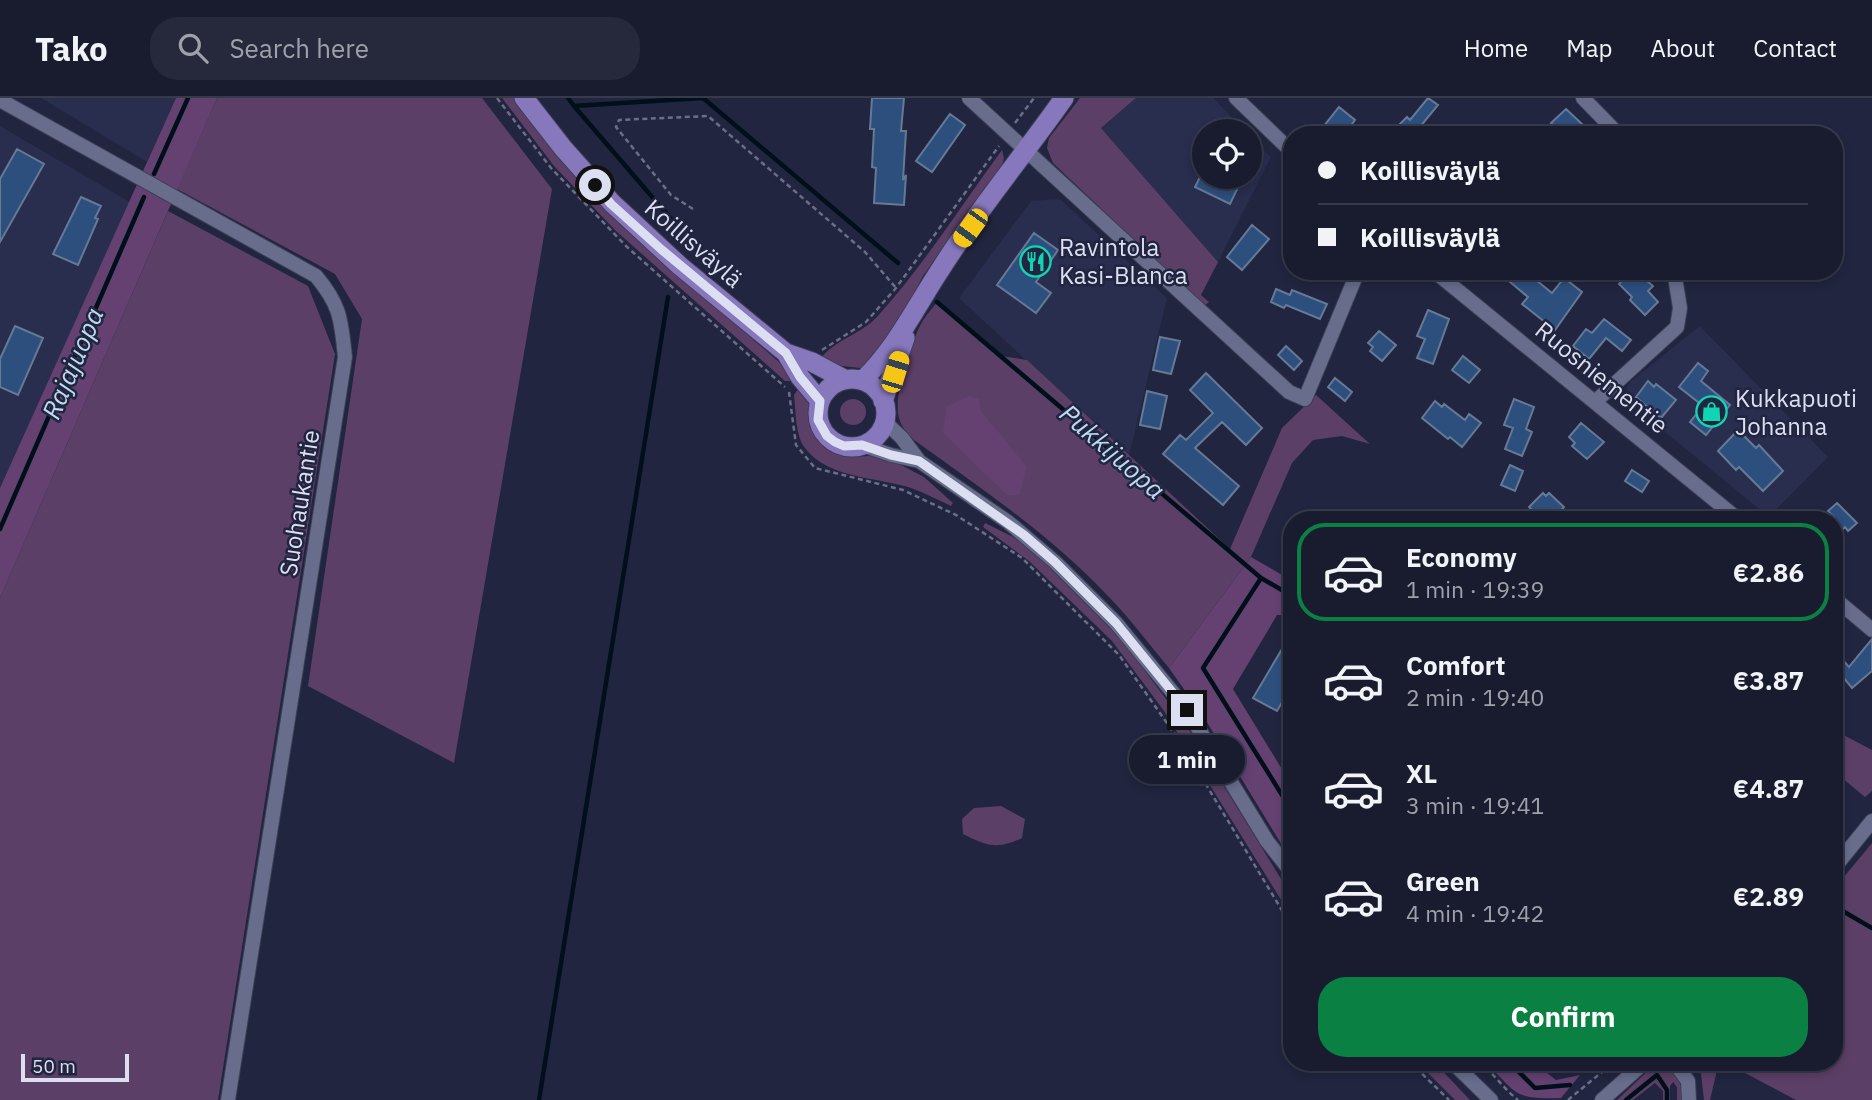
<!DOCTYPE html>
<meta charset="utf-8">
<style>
body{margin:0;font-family:"IBM Plex Sans",sans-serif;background:#26293b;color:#f1f3f6;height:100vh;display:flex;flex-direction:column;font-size:26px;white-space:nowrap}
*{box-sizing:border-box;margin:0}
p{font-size:23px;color:#9fa1aa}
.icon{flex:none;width:38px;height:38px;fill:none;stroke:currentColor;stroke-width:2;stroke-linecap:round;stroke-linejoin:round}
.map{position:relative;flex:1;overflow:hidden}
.panel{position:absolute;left:1283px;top:413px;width:560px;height:560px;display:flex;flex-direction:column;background:#191c2f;border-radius:28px;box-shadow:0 4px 10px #0003,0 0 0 2px #373a4b}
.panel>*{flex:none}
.guide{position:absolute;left:1283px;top:28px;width:560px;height:154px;border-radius:28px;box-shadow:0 4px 10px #0003,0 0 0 2px #373a4b;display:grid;align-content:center;height:154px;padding:0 35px;background:#191c2f}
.controls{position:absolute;left:1192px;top:21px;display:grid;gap:14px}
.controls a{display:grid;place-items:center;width:70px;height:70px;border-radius:50%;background:#191c2f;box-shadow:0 4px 10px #0003,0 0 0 2px #373a4b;font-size:35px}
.scale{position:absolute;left:21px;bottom:18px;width:108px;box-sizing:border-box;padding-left:7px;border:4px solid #dcdff1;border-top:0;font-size:19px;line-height:24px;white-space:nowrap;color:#dcdff1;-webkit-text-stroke:5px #21253f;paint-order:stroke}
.end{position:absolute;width:32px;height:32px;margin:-16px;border:9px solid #dcdff1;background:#111;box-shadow:0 0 0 4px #111}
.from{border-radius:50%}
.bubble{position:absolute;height:49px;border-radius:24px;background:#191c2f;box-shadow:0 4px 10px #0003,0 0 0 2px #373a4b;font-size:23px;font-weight:800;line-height:49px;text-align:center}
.car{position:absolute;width:21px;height:42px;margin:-21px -10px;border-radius:9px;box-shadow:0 0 5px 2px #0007;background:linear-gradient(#f5c518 24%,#345 0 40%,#f5c518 0 76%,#345 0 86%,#f5c518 0)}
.guide b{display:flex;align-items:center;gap:24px;height:66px;font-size:26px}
.guide b+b{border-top:2px solid #373a4b}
.guide i{width:18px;height:18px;background:#f1f3f6}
ul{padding:12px 0 0;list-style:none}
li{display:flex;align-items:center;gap:21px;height:98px;margin:0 14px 10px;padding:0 21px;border:4px solid transparent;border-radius:28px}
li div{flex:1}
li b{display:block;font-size:26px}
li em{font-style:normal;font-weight:800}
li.on{border-color:#0b8043}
li>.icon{width:63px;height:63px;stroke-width:1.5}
.button{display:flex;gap:14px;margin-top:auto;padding:14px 35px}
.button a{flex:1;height:80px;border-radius:28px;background:#0b8043;color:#fff;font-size:28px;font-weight:800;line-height:80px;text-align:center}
header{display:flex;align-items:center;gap:42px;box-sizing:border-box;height:98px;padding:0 35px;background:#191c2f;border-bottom:2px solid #373a4b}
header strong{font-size:33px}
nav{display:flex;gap:38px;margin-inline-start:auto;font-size:24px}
.search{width:490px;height:63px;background:#26293b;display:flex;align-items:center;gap:18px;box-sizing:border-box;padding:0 24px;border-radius:28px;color:#9fa1aa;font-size:26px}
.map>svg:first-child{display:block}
.built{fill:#292d4e}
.green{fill:#5c3f66}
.forest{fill:#644171}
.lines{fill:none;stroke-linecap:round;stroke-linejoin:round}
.stream{stroke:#00101b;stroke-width:4.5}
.building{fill:#2d4f7e;stroke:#667995;stroke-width:2}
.minor-casing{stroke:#3d3f56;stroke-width:16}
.major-casing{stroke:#3d3f56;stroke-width:21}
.path{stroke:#6b6e85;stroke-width:2.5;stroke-dasharray:5 3.5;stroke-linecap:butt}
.minor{stroke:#676d8b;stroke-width:14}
.major{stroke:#8777bd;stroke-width:19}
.route{stroke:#dcdff1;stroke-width:9}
.labels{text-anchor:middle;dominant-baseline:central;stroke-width:5;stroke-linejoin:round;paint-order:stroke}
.street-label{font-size:24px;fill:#dcdff1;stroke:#21253f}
.poi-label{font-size:24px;fill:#dcdff1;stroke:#21253f;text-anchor:start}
.water-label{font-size:26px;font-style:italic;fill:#badcf2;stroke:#21253f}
</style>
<header>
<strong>Tako</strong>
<div class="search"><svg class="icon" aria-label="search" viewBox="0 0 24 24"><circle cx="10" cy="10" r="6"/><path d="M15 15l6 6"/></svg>Search here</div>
<nav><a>Home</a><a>Map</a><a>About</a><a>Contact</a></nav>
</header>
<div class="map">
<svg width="1872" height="1002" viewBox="0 0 1872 1002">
<rect width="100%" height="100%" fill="#21253f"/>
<path class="built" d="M41,0h135l-29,64z
M1136,0h78l30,33h-40v46h46v-40l21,20 -53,105 -117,-134z
M0,28l130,76 -130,286z
M1060,101l107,99 -38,158 -170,-158 72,-97z
M1700,228l128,131 -59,60 -137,-112 -4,-7 -1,-11 4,-6z"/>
<path class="green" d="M217,0h265l70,91 -98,574 -146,-77 54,-367 -27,-45 -158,-85z
M502,0h12l38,50 68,76 175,152 -5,5h-5l-169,-150 -62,-65z
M1080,0h56l-35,30 117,134 -17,33 8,7 -5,4 -151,-143 -6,-15 2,-10z
M1002,52l2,8 -2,8 -79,110 -40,76 -10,11 -13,5 -18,-2 -21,-8c14,-18 40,-24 56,-41 46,-51 84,-111 125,-167z
M168,113l140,75 27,68 -117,746h-218v-502z
M937,204l64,54 26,4 203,189 52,-121 34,-33 54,49 -28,-8 -29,4 -21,23 -41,94 -82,111c-21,-25 -40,-51 -63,-74 -56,-59 -125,-106 -192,-154 -6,-6 -13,-13 -15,-22 -6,-23 11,-73 22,-94 4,-8 11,-15 16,-22z
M802,285l7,14 2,32 8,13 13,10 16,5 22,-1 27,7 27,14 29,26 -2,3c-13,-6 -26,-13 -40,-18 -33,-11 -83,-9 -106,-40 -10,-13 -9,-37 -11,-53z
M840 314a13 13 0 1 1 26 0a13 13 0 1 1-26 0Z
M985,425l28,14 27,20 74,73 74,98 103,167v21l-127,-205 -52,-70 -83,-80 -46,-34z
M1834,632l38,20v41l-7,6 -29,-24z
M1001,708l24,13 -3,19c-25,12 -35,8 -59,-4l-1,-15 12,-11z
M1872,745v257h-76l-72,-38h110v-173z
M1417,964h17l36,38h-15z
M1694,964h25l-9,38h-6l-3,-26z
M1664,968c16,6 17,17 18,34h-5v-13l-4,-5 -3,4v14h-7v-9l-8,-8 -22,17h-16l35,-33z"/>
<path class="forest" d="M176,0h41l-217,500v-110z
M969,298l10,3 2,12 46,56 -8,28h-12l-64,-62 4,-27z
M1251,459l40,23v35h-14l-44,74 58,95v76l-86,-141 -36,-51z
M1484,964h49l23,18 24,-5 -19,23c-52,2 -43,-7 -77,-36z"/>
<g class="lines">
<path class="stream" d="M568,0l6,8 128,-8
M703,0l195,165
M574,8l104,121
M154,76l34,-76
M937,204l324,276 31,18
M0,431l144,-332
M1261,480l-58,90 89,143
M1834,808l38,22
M1509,964l26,26 35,-3
M539,1002l129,-803
M1626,1002l31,-25 10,15v10"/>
</g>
<path class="building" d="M872,0h32l-3,33h5l-3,49 3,-5 -2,30 -30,-2 2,-35 -4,-1 2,-38h-4z
M1428,0l10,7 -19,23 6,7h-19l-9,-8 10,-10 3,3z
M1339,9l16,13 -11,15h-10l-10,-9z
M1566,11l16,15 -11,11h-7l-13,-12z
M950,16l15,11 -33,47 -16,-11z
M17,51l27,15 -44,78v-63z
M1200,79h43l-13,27 -35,-17z
M81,99l20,9 -6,12 3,1 -20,46 -25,-11z
M1252,127l17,14 -27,31 -15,-13z
M1034,135l24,17 -22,32 15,11 -15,20 -39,-28z
M1497,173h28l27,22 12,-15 18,14 -27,38 -33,-26 6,-7z
M1631,173h11l7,8 -2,2 6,5 -5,5 10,11 -13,13 -15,-15 2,-3 -13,-13z
M1276,191l14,6 2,-5 35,14 -7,15 -34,-14 -2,3 -13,-6z
M1428,212l21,9 -16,45 -16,-6 8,-19 -8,-3z
M1604,221l27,21 -9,11 -16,-13 -17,21 -16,-13 13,-17 6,4z
M15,228l28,12 -25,57 -18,-8v-28z
M1379,233l17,14 -14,16 -12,-10 3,-4 -5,-4z
M1160,239l20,4 -9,33 -18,-4z
M1286,248l16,15 -8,9 -16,-15z
M1463,258l17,14 -11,13 -17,-13z
M1698,265l10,8 -7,10 29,24 -24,30 -16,-13 13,-16 -24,-19z
M1206,275l56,55 -16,17 -24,-23 -27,26 44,38 -16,19 -60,-51 17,-19 6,5 27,-27 -23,-23z
M1335,280l17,14 -7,9 -17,-14z
M1648,283l6,6 2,-3 20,16 -15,18 -6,-5 -2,3 -10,-8 3,-2 -10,-9z
M1147,293l20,5 -7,33 -20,-4z
M1514,301l20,8 -8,22 6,3 -10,24 -17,-7 8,-21 -9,-3z
M1435,303l7,6 2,-3 21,16 4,-6 12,9 -19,24 -12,-10 -2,2 -26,-21z
M1581,325l23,19 -17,17 -15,-13 3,-3 -6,-6z
M1738,332l18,18 3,-3 24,26 -20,20 -24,-24 -3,3 -18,-19z
M1510,367l13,6 -8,20 -14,-6z
M1632,372l17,11 -7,11 -17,-11z
M1543,395l3,3 3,-3 15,14 -11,13h-27l7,-9 -4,-4z
M1837,405l20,20 -9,8 -3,-4 -11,10v-20l-6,-6z
M1292,534v53l-15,26 -24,-13z
M1872,541v32l-20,17 -18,-22v-16l15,17z"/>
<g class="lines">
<defs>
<path id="minor" d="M969,0l320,294 16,7 53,-128
M1236,0l56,54
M1583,0l36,37
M0,2l316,176c25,30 25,44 29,81l-117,743
M1434,173l305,249
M1596,303l81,-74 3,-19 -6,-37
M884,323l18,17 17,23 89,61 47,40 61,61 71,87 80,131 25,32
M862,347l29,10 28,6
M1834,500l38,32
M1834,770l38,-47
M1452,964l39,38
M1674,964l14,19 1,19
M1602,1002l43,-38"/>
<path id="major" d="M524,0l39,50 49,55 68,63 106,87 14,24 20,24
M786,255l26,9 32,17
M818 315a34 34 0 1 1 68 0a34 34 0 1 1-68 0Z
M863,282c34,-33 53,-74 79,-113 37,-59 82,-112 122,-169
M883,303l22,-63"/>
</defs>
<use href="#minor" class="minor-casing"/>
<use href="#major" class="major-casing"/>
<path class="path" d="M497,0l54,70 76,79 158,140
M1015,25l19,-25
M693,111l-22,-14 -55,-68 3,-7 89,-4 157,136 31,36
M822,252l44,-28 30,-34 103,-142
M1581,274l20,4
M789,294l7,53 19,23 88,22 53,25 66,43 97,97 62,88 111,184
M1410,964l39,38
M1480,964c14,12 24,27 38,38
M1568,1002l46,-38"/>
<use href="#minor" class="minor"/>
<use href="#major" class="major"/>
</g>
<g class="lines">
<path class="route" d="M595,87l16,19 51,46 124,103 14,24 20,24 -2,19 9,16 8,6 9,4 18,-1 29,10 28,6 105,74 31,27 61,61 71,87"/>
</g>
<defs>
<symbol id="restaurant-ring" viewBox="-11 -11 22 22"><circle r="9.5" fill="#21253f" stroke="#0fd5b4" stroke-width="1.5"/><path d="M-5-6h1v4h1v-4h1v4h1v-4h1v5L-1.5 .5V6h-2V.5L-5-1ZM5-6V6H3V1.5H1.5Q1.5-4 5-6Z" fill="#0fd5b4"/></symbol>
<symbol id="shop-ring" viewBox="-11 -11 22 22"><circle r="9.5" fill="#21253f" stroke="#0fd5b4" stroke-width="1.5"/><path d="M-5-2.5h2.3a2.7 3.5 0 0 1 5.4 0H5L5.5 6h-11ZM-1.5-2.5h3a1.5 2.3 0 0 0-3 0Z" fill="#0fd5b4"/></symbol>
</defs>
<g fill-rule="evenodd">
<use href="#restaurant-ring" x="1018" y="146" width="35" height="35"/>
<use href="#shop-ring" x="1694" y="296" width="35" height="35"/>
</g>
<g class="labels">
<g class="street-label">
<text transform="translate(694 145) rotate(41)">Koillisväylä</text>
<text transform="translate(1602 279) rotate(39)">Ruosniementie</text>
<text transform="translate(299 405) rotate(-81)">Suohaukantie</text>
</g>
<g class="poi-label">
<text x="1059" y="149">Ravintola<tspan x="1059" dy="28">Kasi-Blanca</tspan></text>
<text x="1735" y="300">Kukkapuoti<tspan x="1735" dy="28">Johanna</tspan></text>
</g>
<g class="water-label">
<text transform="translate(72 265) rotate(-67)">Rajajuopa</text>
<text transform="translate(1113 353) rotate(41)">Pukkijuopa</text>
</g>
</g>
</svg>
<div class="controls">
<a><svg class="icon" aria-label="locate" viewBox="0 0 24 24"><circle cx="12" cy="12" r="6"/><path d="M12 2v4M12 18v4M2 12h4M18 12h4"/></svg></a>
</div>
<div class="scale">50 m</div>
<i class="end from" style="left:595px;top:87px"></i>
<i class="end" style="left:1187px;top:612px"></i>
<div class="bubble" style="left:1129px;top:637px;width:116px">1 min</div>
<i class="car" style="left:970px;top:130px;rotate:216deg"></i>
<i class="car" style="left:895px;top:274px;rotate:17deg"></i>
<div class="guide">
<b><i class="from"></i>Koillisväylä</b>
<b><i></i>Koillisväylä</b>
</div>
<section class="panel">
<ul>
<li class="on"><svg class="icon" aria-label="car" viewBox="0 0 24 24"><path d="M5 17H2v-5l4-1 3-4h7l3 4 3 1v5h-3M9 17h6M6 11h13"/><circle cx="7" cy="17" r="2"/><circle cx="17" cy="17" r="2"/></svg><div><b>Economy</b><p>1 min · 19:39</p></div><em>€2.86</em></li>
<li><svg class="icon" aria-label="car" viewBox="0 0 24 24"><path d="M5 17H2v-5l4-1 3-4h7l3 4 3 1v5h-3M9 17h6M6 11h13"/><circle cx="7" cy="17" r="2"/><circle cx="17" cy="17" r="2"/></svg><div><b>Comfort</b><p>2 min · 19:40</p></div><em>€3.87</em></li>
<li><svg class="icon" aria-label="car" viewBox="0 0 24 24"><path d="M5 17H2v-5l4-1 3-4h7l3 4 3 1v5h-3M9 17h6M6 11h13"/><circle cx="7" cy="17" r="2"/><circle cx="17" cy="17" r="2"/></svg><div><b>XL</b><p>3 min · 19:41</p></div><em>€4.87</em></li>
<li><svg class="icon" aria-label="car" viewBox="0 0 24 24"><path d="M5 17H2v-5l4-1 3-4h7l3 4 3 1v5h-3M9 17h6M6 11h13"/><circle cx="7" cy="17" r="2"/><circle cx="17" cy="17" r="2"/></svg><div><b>Green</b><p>4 min · 19:42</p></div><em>€2.89</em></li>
</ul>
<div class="button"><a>Confirm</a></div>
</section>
</div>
